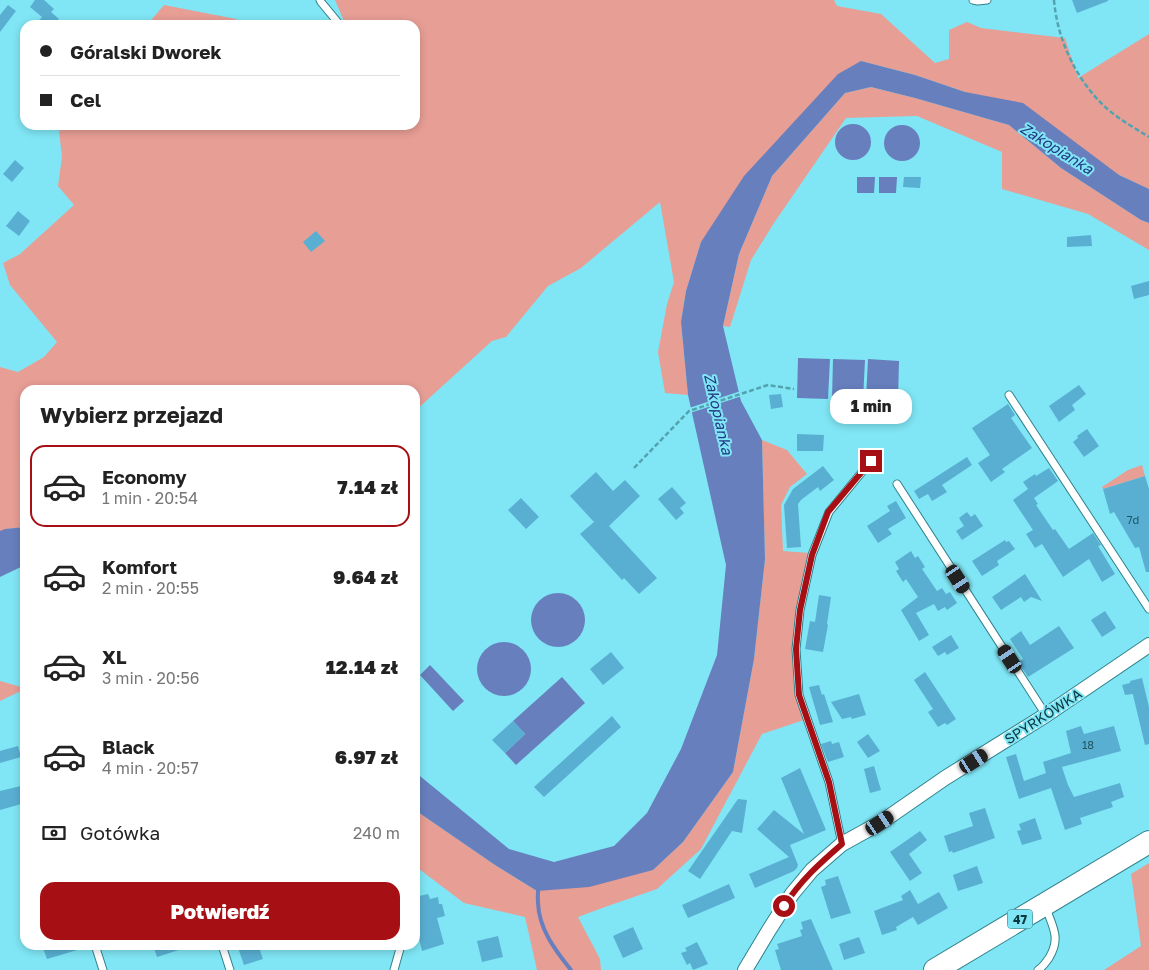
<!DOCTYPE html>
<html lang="pl">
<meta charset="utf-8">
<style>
body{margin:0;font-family:"Golos Text",sans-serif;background:#f6f6f6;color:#222;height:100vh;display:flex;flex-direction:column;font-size:19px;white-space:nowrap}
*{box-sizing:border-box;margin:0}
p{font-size:16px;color:#767676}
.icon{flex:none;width:28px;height:28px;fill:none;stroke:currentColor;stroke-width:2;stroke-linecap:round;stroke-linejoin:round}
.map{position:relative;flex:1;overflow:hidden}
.panel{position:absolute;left:20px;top:385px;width:400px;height:565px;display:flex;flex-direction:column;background:#fff;border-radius:15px;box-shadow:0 2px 8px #0003}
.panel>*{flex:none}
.guide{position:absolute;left:20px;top:20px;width:400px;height:110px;border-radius:15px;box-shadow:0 2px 8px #0003;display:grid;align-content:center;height:110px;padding:0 20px;background:#fff}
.end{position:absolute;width:22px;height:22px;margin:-11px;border:6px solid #a61015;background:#fff;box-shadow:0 0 0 2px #fff}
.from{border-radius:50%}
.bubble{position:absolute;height:35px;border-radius:15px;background:#fff;box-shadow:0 2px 8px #0003;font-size:16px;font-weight:800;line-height:35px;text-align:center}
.car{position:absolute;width:15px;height:30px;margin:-15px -8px;border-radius:6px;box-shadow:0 0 4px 1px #0007;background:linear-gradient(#222 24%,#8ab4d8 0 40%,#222 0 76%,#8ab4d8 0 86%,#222 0)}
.guide b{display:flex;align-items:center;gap:18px;height:48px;font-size:19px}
.guide b+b{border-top:1px solid #e0e0e0}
.guide i{width:12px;height:12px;background:#222}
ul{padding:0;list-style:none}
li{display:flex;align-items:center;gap:15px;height:82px;margin:0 10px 8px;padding:0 10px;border:2px solid transparent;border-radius:15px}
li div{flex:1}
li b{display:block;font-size:19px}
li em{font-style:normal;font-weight:800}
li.active{border-color:#a61015}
li>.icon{width:45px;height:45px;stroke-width:1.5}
h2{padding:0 20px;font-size:22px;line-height:60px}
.pay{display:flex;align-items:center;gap:12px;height:55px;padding:0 20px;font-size:19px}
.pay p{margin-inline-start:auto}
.action{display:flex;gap:10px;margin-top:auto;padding:10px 20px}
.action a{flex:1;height:58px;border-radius:15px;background:#a61015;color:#fff;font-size:20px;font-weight:800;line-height:58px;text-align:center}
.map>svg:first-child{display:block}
.green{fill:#e79e95}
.water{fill:#677fbd}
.pier{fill:#80e6f5}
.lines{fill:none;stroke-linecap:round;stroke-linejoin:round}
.stream{stroke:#677fbd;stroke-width:4}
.building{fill:#59afd2}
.service-casing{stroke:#31818b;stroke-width:9}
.minor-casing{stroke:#31818b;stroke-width:16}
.primary-casing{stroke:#31818b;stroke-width:24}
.path{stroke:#53a3af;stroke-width:2.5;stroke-dasharray:5 2.5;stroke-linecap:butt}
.service{stroke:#fff;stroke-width:7}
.minor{stroke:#fff;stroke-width:14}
.primary{stroke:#fff;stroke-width:22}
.route{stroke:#a61015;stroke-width:6}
.labels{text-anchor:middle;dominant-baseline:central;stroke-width:4;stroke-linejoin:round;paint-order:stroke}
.number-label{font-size:11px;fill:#1e5663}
.shield{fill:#80e6f5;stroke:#2d6c75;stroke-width:1}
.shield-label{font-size:12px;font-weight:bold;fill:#0a383e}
.street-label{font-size:14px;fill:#0a383e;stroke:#80e6f5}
.water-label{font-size:15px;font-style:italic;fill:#233984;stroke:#80e6f5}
</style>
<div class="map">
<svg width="1149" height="970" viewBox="0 0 1149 970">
<rect width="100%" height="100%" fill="#80e6f5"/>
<path class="green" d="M335,0h499l3,6 44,8 54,49 14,-4v-29l18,-8 14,6 84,10 13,40 71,-44v155l-30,-14 -154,-83 -50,-17 -54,-14 -160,181 -15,49 -5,31 7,73 -23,-2 -7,-41 9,-48 7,-22 -14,-80 -79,66 -33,18 -42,51 -14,4 -77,70v-21h-390v137l-18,2 -7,3v-165l18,5 26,-15 13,-15 -47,-57 -7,-22 17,-9 54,-49 -16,-19 4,-29 -3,-26 6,-6h305l4,3 3,-3h38v-100h-63l-8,-4z
M164,5l72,14 8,6h-97z
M871,87l44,11 94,27 52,43 80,52 8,3v27l-61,-36 -86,-25v-37l-85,-36 -71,2 -72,105 -23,37 -21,67 -7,-1 16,-72 33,-78 73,-83z
M762,440l25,10 20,24 -17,13 -9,18 2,46 26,2 -15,75v60l10,32 -42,14 -61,115 -44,40 -52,18 -27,10 22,42 1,11h-64l-12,-53 -61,-14 -49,-37v-56l80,55 42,26 116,-21 30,-28 50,-70 21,-113 11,-100z
M1142,465l3,11 -42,13 -1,-2 26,-17z
M0,681l25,7v1l-25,12z
M1149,863v107h-45l37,-24 -10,-72z"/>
<path class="water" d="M861,61l54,14 50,17 58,11 96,72 30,14v34l-8,-3 -80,-52 -52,-43 -94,-27 -44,-11 -26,6 -73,83 -33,78 -16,72 18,75 21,39 3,119 -11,100 -21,113 -50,70 -30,28 -64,17 -52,4 -42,-26 -80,-55v-38l94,77 45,13 60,-16 33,-33 34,-64 36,-94 9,-90 -38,-170 -7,-73 5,-31 15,-49 43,-66 94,-102z
M835 142a18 18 0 1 1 36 0a18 18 0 1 1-36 0Z
M884 143a18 18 0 1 1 36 0a18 18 0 1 1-36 0Z
M857,177h18l-1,16h-17z
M879,177h18l-1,16h-17z
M798,358l32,1 -2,40 -31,-1z
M833,359l32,1 -2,40 -31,-1z
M868,359l31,2 -1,40 -32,-2z
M25,527v38l-25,12v-46l5,-2z
M531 620a27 27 0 1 1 54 0a27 27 0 1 1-54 0Z
M477 669a27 27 0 1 1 54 0a27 27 0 1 1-54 0Z
M430,665l34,36 -11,10 -33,-36z
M562,677l23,26 -69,62 -11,-12 20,-19 -12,-13z"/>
<path class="pier" d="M741,391l1,5 -52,17 -1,-5z"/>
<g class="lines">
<path class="stream" d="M539,887c-2,5 -1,10 -1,16 1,26 17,47 33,67"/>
</g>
<path class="building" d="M35,0h9l10,9 -3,3 8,7 -6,6h-18l7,-8 -12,-10z
M1072,0h36v1l-31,12z
M8,5l8,6 -16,21v-17z
M15,160l9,8 -12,14 -9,-8z
M904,177h17l-1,11 -17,-1z
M18,211l12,10 -11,15 -13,-10z
M316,231l9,10 -14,11 -8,-10z
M1091,235l1,11 -25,1v-10z
M1149,281v14l-15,4 -3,-13z
M1079,385l7,9 -14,11 3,5 -16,12 -10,-16z
M781,394l2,13 -12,2 -2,-14z
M1008,404l7,11 -4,3 21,30 -30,21 3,3 -14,10 -13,-19 12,-8 -18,-27z
M1087,429l12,17 -15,11 -11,-15 5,-4 -1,-2z
M797,434l27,1 -1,16h-26z
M967,457l5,8 -30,20 5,7 -15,9 -4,-7 -9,5 -5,-8z
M823,466l11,14 -14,11 -2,-4 -17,13 -3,4 3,43 -14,1 -3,-43 9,-16z
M1049,468l9,13 -24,17 4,6 -2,1 17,25 2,-1 14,20 24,-16 8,12 -3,1 17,28 -13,8 -13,-23 -26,18 -21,-33 -7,4 -9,-14 7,-4 -20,-30 15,-11 -5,-7 12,-8 1,2z
M596,472l17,19 12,-11 15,16 -31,30 48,52 -18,16 -15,-16 -2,2 -42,-46 14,-12 -24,-26z
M1145,476l4,13v83h-3l-7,-25 -4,1 -21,-36 -4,2 -7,-25z
M672,487l14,16 -6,5 4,5 -8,7 -18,-21z
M521,498l18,19 -13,12 -18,-19z
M896,501l10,17 -18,11 4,5 -14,9 -11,-17 23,-15 -3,-5z
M967,512l4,5 4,-3 8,12 -21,14 -6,-9 8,-5 -5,-8z
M1005,540l1,2 3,-1 6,8 -18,12 2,4 -17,11 -10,-15z
M911,551l4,7 3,-2 7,11 -3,2 15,22 5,-3 4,6 4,-2 7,11 -10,7 -2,-3 -7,4 -4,-7 -18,9 13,22 -10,6 -18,-31 17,-13 -12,-18 -3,3 -7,-11 3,-2 -4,-7z
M1025,574l17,27 -11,-4 -7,5 -3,-5 -20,13 -9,-13z
M819,595l12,2 -4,27 1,1 -5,27 -18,-3 5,-28 5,1z
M1105,611l11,17 -14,9 -11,-17z
M1059,626l15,22 -46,29 -10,-15 5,-3 -13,-20 11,-8 9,14z
M951,635l8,13 -12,7 -2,-3 -7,4 -6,-9z
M611,652l13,16 -21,17 -13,-16z
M925,672l31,47 -9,6 -2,-2 -7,4 -10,-15 5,-3 -19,-29z
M1142,678l7,29v37l-4,1 -12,-50v-1l-8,1 -3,-10 8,-2v-2z
M819,685l3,10 2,-1 9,28 -13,3 -11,-38z
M859,694l7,21 -14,4 -1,-2 -9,2 -11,-17z
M612,716l9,11 -77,70 -10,-10z
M513,721l12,13 -20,19 -13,-13z
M1081,726l3,8 30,-8 7,25 -59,16 6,18 6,12 46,-14 4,14 -13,5 2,5 -33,11 2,6 -17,6 -14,-42 -32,11 -13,-42 10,-3 8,27 22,-8 -3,-11 28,-9 -5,-22z
M868,734l12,17 -12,7 -11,-16z
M831,741l1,3 7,-2 5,15 -16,5 -7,-18z
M18,746l3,11 -21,6v-12z
M874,766l7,24 -11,3 -6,-24z
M800,768l26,62 -36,15 8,20v-1l-1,4 -3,3 -39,17 -6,-14 40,-17 -32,-28 17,-19 30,24 -23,-56z
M25,785v18l-25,7v-19z
M738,799l9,1 -5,33 -10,-2 -32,48 -12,-8z
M985,808l10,30 -42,15 -1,-2 -3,1 -5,-16 29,-10 -4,-13z
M1035,818l7,21 -20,6 -5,-14 4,-1 -2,-6z
M920,831l7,9 -18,14 13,19 -12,8 -20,-29z
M977,866l6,17 -25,8 -5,-16z
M838,876l13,37 -20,6 -10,-32 5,-2 -1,-5z
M729,884l6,14 -47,20 -6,-13z
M910,890l8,14 21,-12 9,16 -30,17 -5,-8 -17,10 1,3 -15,5 -8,-24 29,-11 -2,-4z
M428,894l2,5 8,-2 1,7h3l3,12 -8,2 7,26 -22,7 -6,-25h3l-4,-16v-13z
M811,919l22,51h-52l-6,-20 4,-1 -2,-5 25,-8 -2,-6 3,-1 -2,-7z
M633,927l10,22 -20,9 -10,-22z
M498,936l5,21 -21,5 -5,-21z
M859,937l6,16 -21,7 -5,-16z
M697,942l11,22 -15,6 -3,-7 -3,2 -6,-12 6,-2 -2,-3z
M42,945h42v3l-37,11z
M153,945h35v2l-31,10z
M237,945h21l5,14 -19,6z"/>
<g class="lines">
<defs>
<path id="service" d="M320,0l1,2 19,23
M973,0l5,1 9,-1
M1009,395l140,214
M897,484l149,231
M842,844l-13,-62 -30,-87 -3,-46 4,-39 12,-55 17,-43 42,-51
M95,945l8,25
M222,945l8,25
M394,970l7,-25
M1038,970c5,-3 7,-7 11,-12 12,-20 4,-30 -3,-50"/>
<path id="minor" d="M745,970l24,-40 23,-36 20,-24 30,-26 38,-21 65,-45 101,-63 103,-70"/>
<path id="primary" d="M935,970l214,-128"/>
</defs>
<use href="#service" class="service-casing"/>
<use href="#minor" class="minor-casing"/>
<use href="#primary" class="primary-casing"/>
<path class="path" d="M1054,0c3,38 21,77 48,104 13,13 31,23 47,33
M634,468l55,-57 79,-26 26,4"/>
<use href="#service" class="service"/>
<use href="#minor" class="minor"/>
<use href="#primary" class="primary"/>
</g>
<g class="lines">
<path class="route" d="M784,906c17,-26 35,-42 58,-62l-13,-62 -30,-87 -3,-46 4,-39 12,-55 16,-43 43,-51"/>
</g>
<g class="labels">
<g class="number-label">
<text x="1133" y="519">7d</text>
<text x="1088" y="744">18</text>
</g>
<rect class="shield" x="1007.5" y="909.5" width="25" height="19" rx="4"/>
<g class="shield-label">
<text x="1020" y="919">47</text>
</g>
<g class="street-label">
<text transform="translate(1043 716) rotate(-33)">SPYRKÓWKA</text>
</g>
<g class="water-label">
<text transform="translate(1057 148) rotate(32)">Zakopianka</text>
<text transform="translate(719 414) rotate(77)">Zakopianka</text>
</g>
</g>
</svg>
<i class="end from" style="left:784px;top:906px"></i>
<i class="end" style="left:871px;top:461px"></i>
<div class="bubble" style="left:830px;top:389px;width:82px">1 min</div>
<i class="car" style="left:958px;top:579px;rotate:147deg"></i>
<i class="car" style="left:1010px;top:659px;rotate:327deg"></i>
<i class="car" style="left:974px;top:761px;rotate:58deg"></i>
<i class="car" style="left:880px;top:823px;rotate:56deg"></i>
<div class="guide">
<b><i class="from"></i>Góralski Dworek</b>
<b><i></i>Cel</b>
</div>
<section class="panel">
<h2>Wybierz przejazd</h2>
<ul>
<li class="active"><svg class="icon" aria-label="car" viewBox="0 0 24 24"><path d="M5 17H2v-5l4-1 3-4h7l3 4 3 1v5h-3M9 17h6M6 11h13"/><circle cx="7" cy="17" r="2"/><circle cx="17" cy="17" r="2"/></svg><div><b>Economy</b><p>1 min · 20:54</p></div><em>7.14 zł</em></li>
<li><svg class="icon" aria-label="car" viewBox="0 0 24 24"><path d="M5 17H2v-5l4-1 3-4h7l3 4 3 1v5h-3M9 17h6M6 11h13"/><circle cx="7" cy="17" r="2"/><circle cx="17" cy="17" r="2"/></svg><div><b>Komfort</b><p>2 min · 20:55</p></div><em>9.64 zł</em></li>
<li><svg class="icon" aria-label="car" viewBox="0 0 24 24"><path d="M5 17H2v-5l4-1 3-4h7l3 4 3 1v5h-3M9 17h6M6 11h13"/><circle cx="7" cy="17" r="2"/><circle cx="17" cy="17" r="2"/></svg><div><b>XL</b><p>3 min · 20:56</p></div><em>12.14 zł</em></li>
<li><svg class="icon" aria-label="car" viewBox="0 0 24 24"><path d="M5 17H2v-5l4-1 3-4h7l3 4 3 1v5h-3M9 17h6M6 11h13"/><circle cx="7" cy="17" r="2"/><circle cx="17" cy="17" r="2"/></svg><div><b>Black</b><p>4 min · 20:57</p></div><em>6.97 zł</em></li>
</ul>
<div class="pay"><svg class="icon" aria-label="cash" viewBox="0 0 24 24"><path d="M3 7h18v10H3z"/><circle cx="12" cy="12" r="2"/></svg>Gotówka<p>240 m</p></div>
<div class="action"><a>Potwierdź</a></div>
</section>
</div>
